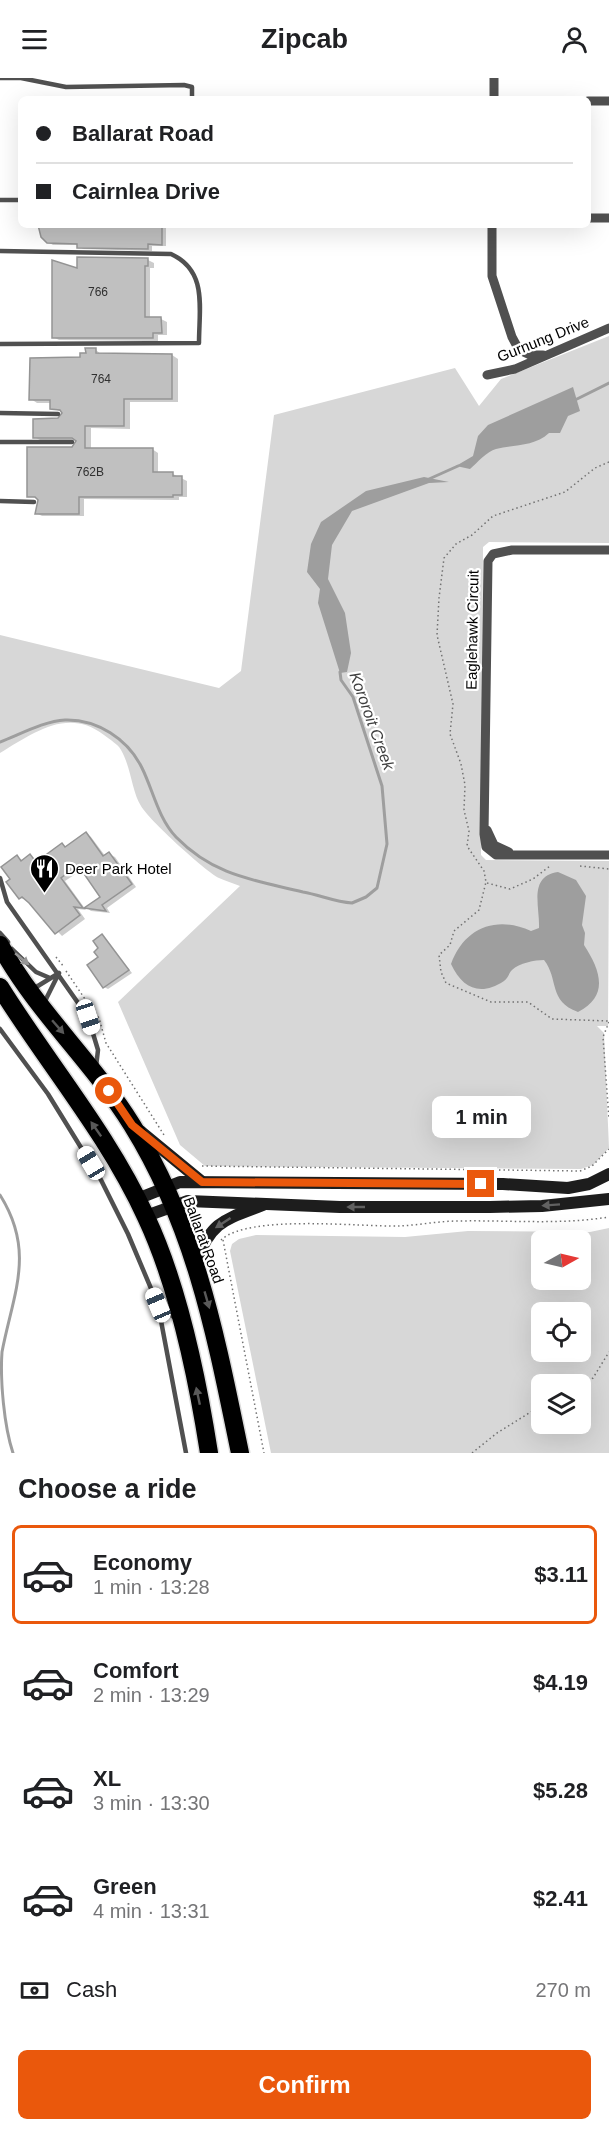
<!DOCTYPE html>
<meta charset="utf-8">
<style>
body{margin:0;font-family:Helvetica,sans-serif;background:#f2f2f2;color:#202124;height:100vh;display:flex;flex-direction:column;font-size:22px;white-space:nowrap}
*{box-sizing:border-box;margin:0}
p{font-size:20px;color:#757577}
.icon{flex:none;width:33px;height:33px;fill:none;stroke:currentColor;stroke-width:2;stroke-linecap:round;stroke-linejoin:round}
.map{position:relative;height:1375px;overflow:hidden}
.panel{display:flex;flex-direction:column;background:#fff;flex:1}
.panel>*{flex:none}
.hud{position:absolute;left:18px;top:18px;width:573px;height:132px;border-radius:9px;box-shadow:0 6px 24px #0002;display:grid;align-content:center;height:132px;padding:0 18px;background:#fff}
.needle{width:39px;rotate:82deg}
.controls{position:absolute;left:531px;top:1152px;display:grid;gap:12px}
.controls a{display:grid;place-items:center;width:60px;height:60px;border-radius:9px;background:#fff;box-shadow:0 6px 24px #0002;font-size:30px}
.end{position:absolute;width:27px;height:27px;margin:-14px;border:8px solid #ea580c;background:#fff;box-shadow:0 0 0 3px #fff}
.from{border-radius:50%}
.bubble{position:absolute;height:42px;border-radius:9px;background:#fff;box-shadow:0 6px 24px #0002;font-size:20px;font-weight:800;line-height:42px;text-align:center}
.car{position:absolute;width:18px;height:36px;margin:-18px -9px;border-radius:8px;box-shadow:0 0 4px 2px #0007;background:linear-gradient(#fff 24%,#345 0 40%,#fff 0 76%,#345 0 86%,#fff 0)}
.hud b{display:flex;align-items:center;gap:21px;height:57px;font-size:22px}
.hud b+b{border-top:2px solid #e0e0e0}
.hud i{width:15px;height:15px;background:#202124}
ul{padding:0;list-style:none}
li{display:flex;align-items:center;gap:18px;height:99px;margin:0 12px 9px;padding:0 6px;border:3px solid transparent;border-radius:9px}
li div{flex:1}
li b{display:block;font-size:22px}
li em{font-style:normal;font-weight:800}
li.current{border-color:#ea580c}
li>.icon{width:54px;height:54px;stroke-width:1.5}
h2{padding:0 18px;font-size:27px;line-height:72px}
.pay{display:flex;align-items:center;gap:15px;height:66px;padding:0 18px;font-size:22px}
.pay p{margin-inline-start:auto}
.button{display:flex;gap:12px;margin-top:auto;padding:12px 18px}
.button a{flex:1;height:69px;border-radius:9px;background:#ea580c;color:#fff;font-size:24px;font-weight:800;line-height:69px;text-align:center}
header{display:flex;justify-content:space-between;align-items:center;height:78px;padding:0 18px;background:#fff;font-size:27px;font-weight:800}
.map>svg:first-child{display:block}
.green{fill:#d7d7d7;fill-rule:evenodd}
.water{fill:#9e9e9e}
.shadow{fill:#0003}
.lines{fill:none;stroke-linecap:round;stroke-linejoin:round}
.stream{stroke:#9e9e9e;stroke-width:3}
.building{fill:#c0c0c0;stroke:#949494;stroke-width:1.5}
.highway-casing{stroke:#dbdbdb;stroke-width:21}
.path{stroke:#727272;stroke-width:1.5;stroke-dasharray:1.5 3;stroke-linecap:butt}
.lane{stroke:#505050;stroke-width:4.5}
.street{stroke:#505050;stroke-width:9}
.secondary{stroke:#1d1d1d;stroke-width:12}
.highway{stroke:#000;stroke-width:18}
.oneway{fill:#969696}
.oneway2{fill:#595959}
.oneway3{fill:#616161}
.route{stroke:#ea580c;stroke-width:8}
.labels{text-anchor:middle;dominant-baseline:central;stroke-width:4.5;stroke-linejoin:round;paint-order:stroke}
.number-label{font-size:12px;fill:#303030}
.street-label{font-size:15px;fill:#000;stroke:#fff}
.poi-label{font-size:15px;fill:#000;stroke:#fff;text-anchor:start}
.water-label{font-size:16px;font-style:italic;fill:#3f3f3f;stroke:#fff}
</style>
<header><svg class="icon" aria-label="menu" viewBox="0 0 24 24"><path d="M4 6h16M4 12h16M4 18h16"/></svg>Zipcab<svg class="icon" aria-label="person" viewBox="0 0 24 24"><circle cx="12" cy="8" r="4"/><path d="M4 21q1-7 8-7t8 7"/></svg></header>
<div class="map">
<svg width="609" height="1375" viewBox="0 0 609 1375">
<rect width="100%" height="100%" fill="#fff"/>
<path class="green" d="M609,258v207l-120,-1 -6,5 -2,308 5,5 123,1 -1,165h-11l7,7 5,115 -16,17 -12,4 -376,-3 -25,-21 -62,-143 122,-116c-7,-3 -15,-5 -21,-8 -14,-7 -70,-58 -78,-72 -9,-14 -10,-39 -20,-56 -3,-6 -11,-10 -17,-15 -36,-28 -71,-2 -104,18v-118l219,53 22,-17 33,-256 181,-47 24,38 22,-27z
M609,1150v225h-338l-41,-202 2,-7 7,-5 17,-4 149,2 63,-6 122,1zM542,1162h38v40h-38zM542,1234h38v40h-38zM542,1306h38v40h-38z"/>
<path class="water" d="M573,309l7,24 -12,5 -8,17h-11c-15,14 -34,11 -53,16 -9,2 -19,14 -26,20l-14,-3 17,-10 5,-20 10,-11z
M424,399l25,5 -20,1 -77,28 -20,34 -4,34 17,34 6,40 -4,19 -7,1 -22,-70 2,-14 -13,-17 4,-28 10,-22 45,-31z
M558,794l18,8 10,16 -4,29 3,8 -1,12c17,26 25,51 -6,67 -30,-11 -19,-33 -34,-52 -9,0 -25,3 -32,10 -3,3 -4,8 -8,11 -24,16 -42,7 -53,-17 13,-36 45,-49 80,-33l8,-3c1,-21 -11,-52 19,-56z"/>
<path class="shadow" d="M41,147h125v21h-14v5l-69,-2 -4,-4h-26l-5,-3z
M148,182l6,3v5h-4v51h11l6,3v13h-9v6l-99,-1 -6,-3 25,-67z
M96,272l6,5h70l6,4v43h-48v27l-39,-1v21h61l6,4v21h15l14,7v16h-8v3l-95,-1v17h-42l-6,-3 4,-14 -11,-3 50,-53 -3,-3h-36l-6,-3 30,-20 -2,-5 -10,-4v-5h-15l-6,-4z
M86,755l5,4 15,20 3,-3 6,3 21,30 -29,21 3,5 -19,-2 -4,-3 15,-11 -19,-28 -18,12 21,29 -8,-1 7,10 -23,17 -35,-36 -7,-2 -8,-19 5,-22 7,4 6,-5 8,6 24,-17 4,2z
M102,858l30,37 -24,16 -4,-2 -4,-29z"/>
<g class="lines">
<path class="stream" d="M573,323l36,-18
M429,401l29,-13
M0,664c19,-7 44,-21 65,-22 32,-1 63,19 77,48 11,22 16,50 34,69 38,39 78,43 127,55 17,3 32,10 49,11l14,-6 11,-9 10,-44 -5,-58 -29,-89 -12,-17 -1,-8
M0,1117c36,57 13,99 2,157 -2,28 2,74 11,101"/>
</g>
<path class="building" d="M38,147h124v20l-14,-1v5l-71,-1v-4l-30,-1 -6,-6z
M77,179l71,1v8h-3v51h16l1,16h-9v5h-101v-78l25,8z
M85,270h11v5l76,1v45h-48v27h-39v22h68v24h20v4h9v19h-9v2h-94v17h-44l3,-14 -3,-3h-8v-50h45l4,-6 -4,-3h-39v-19l25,-1 4,-5 -2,-3 -10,-1v-9h-21l1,-42 50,-1v-4h6z
M86,754l17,24 6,-4 23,32 -30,21 4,6 -22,-3 16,-11 -22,-32 -17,13 22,30 -9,-1 6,8 -25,19 -26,-31 -7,-6 -3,2 -13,-17 4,-3 -9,-12 16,-12 4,6 9,-7 6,8 26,-19 3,4z
M102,856l27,36 -26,18 -16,-23 11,-8 -4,-5 4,-4 -5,-7z"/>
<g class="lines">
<defs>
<path id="highway" d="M0,867c36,66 93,117 132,180 64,103 84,212 108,328
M0,909c48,77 108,147 146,230 33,70 51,159 63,236"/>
</defs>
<use href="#highway" class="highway-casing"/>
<path class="path" d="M609,384l-14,6 -30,24 -72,24 -21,19 -16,9 -12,14 -5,40 -2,37 16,69 -3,30 11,30 4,21 -1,25 5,21 -2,15 17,25 2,11 -7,28 -25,21 -4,14 -11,10 2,17 5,11 45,19h37l24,17 57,2
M580,788l29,3
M487,805l23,6 23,-10 17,-13
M56,879l8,10
M66,893l19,28
M95,935l4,5 7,25 58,92
M609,944l-6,15 6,82
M202,1088l378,5 12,-5 17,-17
M193,1135l7,15
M221,1162c28,-26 138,-13 179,-14 19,-1 39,-5 59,-5 50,-1 101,4 150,-4
M223,1162l41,213
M580,1307l13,-7 16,-26
M472,1375l25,-20 45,-28"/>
<path class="lane" d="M0,0h21l45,9 118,-2 8,2v12
M0,122h21
M0,173l171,3c37,17 28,54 28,89l-199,1
M0,335l58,1
M0,364h72
M0,423l34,1
M0,800l7,24 81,115 10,33 -2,17
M0,855l8,9
M12,871l24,23 14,6
M33,911l26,-16
M44,925l15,-30
M0,951l48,65 53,86 27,54 30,71 28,148
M158,1227l17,13"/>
<path class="street" d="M494,0v21
M588,23h21
M588,140h21
M492,147v51l20,61 7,13 11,5h13
M487,297l28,-6 94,-41
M609,472h-97l-19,4 -5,7 -4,273 2,13 10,8h113
M487,752l7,15 15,7"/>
<path class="secondary" d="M140,1053l62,51
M137,1121l43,-17 323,2 65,4 21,-4 20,-10
M146,1138l42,-15 152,6h150l52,-1 67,-7
M196,1183c16,-40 28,-41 67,-56"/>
<use href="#highway" class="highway"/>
</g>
<defs><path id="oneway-solid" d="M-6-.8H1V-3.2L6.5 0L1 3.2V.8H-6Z" transform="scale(1.5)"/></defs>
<use class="oneway" href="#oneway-solid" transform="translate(22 881) rotate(40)"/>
<g class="oneway2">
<use href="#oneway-solid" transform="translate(58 949) rotate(49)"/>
<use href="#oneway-solid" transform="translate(96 1051) rotate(-125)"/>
<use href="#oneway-solid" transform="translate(207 1222) rotate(74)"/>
<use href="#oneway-solid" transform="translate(198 1318) rotate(-102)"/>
</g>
<g class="oneway3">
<use href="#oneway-solid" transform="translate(551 1127) rotate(176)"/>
<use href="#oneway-solid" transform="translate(356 1129) rotate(180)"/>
<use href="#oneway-solid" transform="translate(223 1145) rotate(147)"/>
</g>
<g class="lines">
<path class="route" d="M109,1013l23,34 70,57 279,2"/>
</g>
<defs>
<symbol id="restaurant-pin" viewBox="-11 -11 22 30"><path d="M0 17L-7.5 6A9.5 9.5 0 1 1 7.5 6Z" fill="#000" stroke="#fff"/><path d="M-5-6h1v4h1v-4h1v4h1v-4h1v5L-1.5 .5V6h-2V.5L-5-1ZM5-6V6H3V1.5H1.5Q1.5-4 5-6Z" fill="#fff"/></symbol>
</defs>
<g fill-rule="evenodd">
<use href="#restaurant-pin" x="28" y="774" width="33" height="45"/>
</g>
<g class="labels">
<g class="number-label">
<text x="98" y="214">766</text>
<text x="101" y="301">764</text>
<text x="90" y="394">762B</text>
</g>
<g class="street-label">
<text transform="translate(543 261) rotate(-22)">Gurnung Drive</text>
<text transform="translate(472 552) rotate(-89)">Eaglehawk Circuit</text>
<text transform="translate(204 1162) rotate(70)">Ballarat Road</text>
</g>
<g class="poi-label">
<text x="65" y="790">Deer Park Hotel</text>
</g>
<g class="water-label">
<text transform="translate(372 643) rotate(70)">Kororoit Creek</text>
</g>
</g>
</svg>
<div class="controls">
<a><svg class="needle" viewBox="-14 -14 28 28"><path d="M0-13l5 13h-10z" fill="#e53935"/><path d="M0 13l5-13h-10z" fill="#757577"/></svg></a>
<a><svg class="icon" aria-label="locate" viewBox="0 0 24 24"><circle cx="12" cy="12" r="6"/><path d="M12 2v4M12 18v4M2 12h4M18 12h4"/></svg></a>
<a><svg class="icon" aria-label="layers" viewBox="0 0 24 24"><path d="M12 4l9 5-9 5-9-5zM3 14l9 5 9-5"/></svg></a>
</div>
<i class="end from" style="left:109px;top:1013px"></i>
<i class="end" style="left:481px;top:1106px"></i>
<div class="bubble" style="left:432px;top:1018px;width:99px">1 min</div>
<i class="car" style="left:88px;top:939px;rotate:162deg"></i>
<i class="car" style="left:91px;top:1085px;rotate:329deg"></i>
<i class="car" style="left:158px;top:1227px;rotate:337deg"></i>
<div class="hud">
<b><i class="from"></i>Ballarat Road</b>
<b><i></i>Cairnlea Drive</b>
</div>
</div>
<section class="panel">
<h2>Choose a ride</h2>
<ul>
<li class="current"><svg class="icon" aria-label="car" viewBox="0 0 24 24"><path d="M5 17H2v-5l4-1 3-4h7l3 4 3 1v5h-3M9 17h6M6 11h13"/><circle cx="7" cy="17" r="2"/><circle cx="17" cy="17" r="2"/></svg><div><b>Economy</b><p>1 min · 13:28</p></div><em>$3.11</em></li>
<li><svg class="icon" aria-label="car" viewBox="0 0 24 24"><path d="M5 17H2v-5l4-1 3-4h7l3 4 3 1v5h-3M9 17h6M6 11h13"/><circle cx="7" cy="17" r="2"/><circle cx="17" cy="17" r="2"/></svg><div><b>Comfort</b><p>2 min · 13:29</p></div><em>$4.19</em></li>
<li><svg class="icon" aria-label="car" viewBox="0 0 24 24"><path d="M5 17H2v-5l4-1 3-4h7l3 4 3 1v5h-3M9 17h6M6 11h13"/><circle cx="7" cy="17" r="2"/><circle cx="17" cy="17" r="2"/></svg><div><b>XL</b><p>3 min · 13:30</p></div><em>$5.28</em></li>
<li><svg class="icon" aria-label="car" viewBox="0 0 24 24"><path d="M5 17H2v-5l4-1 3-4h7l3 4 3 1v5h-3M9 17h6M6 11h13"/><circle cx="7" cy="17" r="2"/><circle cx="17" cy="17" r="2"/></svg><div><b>Green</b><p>4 min · 13:31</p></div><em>$2.41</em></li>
</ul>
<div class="pay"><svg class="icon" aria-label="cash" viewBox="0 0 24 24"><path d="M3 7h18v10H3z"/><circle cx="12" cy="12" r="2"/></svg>Cash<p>270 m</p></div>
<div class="button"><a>Confirm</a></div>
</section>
